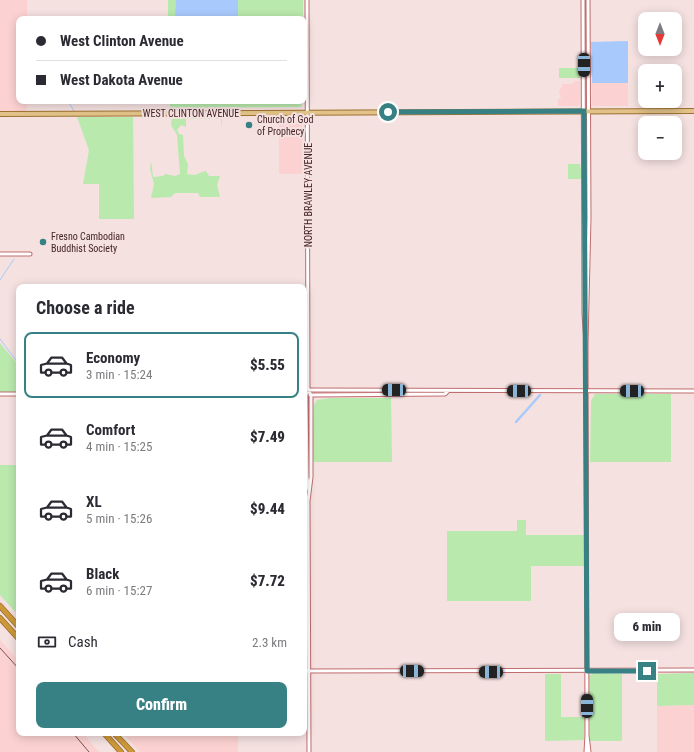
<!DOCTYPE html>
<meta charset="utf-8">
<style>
body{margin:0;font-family:"Roboto Condensed",sans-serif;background:#f7f7f7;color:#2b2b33;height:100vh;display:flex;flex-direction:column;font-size:15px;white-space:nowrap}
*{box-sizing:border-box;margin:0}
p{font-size:13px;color:#7c7c81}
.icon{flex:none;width:22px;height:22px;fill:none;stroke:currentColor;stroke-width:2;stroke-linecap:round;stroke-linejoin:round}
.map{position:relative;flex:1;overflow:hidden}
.panel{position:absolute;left:16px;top:284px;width:291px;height:452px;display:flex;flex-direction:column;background:#fff;border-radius:8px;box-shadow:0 2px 10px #0003}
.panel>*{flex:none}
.top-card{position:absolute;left:16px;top:16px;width:291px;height:88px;border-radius:8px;box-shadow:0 2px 10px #0003;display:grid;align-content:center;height:88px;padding:0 20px;background:#fff}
.needle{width:26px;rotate:180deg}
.controls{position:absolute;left:638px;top:12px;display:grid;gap:8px}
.controls a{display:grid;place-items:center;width:44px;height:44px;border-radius:8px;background:#fff;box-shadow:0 2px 10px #0003;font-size:20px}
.end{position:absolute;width:18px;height:18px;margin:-9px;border:5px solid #378083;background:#fff;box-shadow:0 0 0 2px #fff}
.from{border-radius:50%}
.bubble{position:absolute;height:28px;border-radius:8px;background:#fff;box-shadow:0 2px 10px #0003;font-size:13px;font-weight:800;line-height:28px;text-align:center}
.car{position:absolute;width:12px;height:24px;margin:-12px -6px;border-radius:5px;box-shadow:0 0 3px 1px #0007;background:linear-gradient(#222 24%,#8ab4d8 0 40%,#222 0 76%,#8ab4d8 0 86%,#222 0)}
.top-card b{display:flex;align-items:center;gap:14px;height:38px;font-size:15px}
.top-card b+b{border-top:1px solid #e1e1e2}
.top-card i{width:10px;height:10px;background:#2b2b33}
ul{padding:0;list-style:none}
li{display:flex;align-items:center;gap:12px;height:66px;margin:0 8px 6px;padding:0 12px;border:2px solid transparent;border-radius:8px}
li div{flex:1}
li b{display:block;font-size:15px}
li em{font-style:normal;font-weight:800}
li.on{border-color:#378083}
li>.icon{width:36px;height:36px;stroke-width:1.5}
h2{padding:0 20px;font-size:18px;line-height:48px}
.pay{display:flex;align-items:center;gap:10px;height:44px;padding:0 20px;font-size:15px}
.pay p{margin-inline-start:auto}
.action{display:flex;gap:8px;margin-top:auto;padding:8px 20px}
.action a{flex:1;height:46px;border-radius:8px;background:#378083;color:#fff;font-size:16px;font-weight:800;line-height:46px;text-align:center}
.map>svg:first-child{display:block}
.built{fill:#fbd2d1}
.green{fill:#b9e9ad}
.water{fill:#a8c9fc}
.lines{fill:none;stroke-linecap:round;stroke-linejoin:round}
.stream{stroke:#a8c9fc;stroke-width:1}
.canal{stroke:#a8c9fc;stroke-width:2.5}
.minor-casing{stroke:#c16c6e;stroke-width:5}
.major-casing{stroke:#9e7031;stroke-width:6}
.highway-casing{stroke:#9e7031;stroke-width:6}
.minor{stroke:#fff;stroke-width:3}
.major{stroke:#e1c288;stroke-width:4}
.highway{stroke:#cd9938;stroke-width:4.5}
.rail{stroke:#725353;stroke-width:1}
.route{stroke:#378083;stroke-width:5}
.poi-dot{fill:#378083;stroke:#f4e1e0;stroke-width:1.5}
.labels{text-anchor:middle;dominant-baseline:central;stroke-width:4;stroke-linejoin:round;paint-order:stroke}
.street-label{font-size:10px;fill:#462324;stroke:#f4e1e0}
.poi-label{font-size:10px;fill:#462324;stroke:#f4e1e0;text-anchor:start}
</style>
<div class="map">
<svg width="694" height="752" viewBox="0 0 694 752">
<rect width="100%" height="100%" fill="#f4e1e0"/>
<path class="built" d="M0,0h27v19h-8v82h8v8l-2,2h-25z
M575,81h5v23l-2,2h-20v-7h3l-2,-8 3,-4v-3h10z
M592,83h36v23h-35l-1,-2z
M279,119h21l2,1 1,54h-24z
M0,640l19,21v72h64l16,19h-99z
M694,705v47h-37v-46z
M123,733h115v19h-98z"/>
<path class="green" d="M168,0h135v19h-135z
M559,68h19l2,10h-21z
M170,101h132v4l-1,2 -131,1z
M77,117h56l1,102h-35v-35h-16l6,-34z
M220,117l2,1v10l-1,-9h-35v8l-5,-2 -4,5 2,4 4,1 1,21 4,8 -1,10 8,1 7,-3 4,-1 3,5h11l-3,9 3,12h-20l-2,-4h-23l-4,4 -20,1 3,-14 -4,-15 1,-8 2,16 10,-1 2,-2 10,2 5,-2 -3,-39 -6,-10 1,-7z
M568,164h12l2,15h-14z
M0,343l19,23v27h-19z
M595,394h76v68h-81l1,-61z
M330,398h61l1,64h-78l-2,-10 2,-47 3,-5z
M0,465h19v151l-19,-21z
M517,520h9v15h59v31h-54v35h-84v-70h70z
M593,673l29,1v67h-32l-1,-65z
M694,673v32l-37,1v-32z
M545,674h16v43h24l-1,23 -39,1z"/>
<path class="water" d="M176,0h62v19h-63z
M628,41v42h-36l-1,-41z"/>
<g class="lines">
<path class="stream" d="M68,101l6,10
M0,280l14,-21
M0,339l19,25"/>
<path class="canal" d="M516,422l24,-27"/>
<defs>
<path id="minor" d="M307,0l1,390 -2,5 1,82 2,14
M583,0l1,314 2,28
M588,0l1,218 -3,126 1,391 2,17
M0,254h30
M304,390l390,1
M308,390l3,5v82l-3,24 1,251
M0,394h19
M310,395l135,-1 3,-3
M304,671l390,-1
M586,752l1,-17"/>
<path id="major" d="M0,114l694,-3"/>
<path id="highway" d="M0,606l19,21
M0,618l19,21
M104,733l17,19
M114,733l18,19"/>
</defs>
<use href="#minor" class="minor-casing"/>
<use href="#major" class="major-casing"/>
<use href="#highway" class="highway-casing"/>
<use href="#minor" class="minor"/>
<use href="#major" class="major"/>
<use href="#highway" class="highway"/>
<path class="rail" d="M0,648l19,21
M73,733l16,19"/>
</g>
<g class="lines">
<path class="route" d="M388,112l196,-1 3,560h60"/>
</g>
<g class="poi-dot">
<circle cx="249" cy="125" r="4"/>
<circle cx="43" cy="242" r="4"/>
</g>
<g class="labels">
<g class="street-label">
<text x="191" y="113">WEST CLINTON AVENUE</text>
<text transform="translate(308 195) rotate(-90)">NORTH BRAWLEY AVENUE</text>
</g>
<g class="poi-label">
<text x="257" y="119">Church of God<tspan x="257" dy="12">of Prophecy</tspan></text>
<text x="51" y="236">Fresno Cambodian<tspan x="51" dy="12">Buddhist Society</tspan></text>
</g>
</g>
</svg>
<div class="controls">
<a><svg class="needle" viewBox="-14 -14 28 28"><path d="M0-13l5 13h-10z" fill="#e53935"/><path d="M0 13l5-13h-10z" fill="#7c7c81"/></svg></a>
<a>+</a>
<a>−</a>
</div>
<i class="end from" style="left:388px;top:112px"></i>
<i class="end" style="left:647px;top:671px"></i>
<div class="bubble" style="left:614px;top:613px;width:66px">6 min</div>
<i class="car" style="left:584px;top:65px;rotate:180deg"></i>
<i class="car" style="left:394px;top:390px;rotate:270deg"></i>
<i class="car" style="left:519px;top:391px;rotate:270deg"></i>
<i class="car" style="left:632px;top:391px;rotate:270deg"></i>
<i class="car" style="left:412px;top:671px;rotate:91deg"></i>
<i class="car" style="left:491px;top:672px;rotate:270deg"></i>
<i class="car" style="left:587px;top:706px;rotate:0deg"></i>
<div class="top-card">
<b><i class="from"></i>West Clinton Avenue</b>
<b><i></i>West Dakota Avenue</b>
</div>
<section class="panel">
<h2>Choose a ride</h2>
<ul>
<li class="on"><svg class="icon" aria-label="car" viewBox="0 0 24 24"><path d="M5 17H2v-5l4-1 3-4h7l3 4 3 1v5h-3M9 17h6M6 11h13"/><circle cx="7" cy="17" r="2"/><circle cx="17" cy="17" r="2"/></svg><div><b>Economy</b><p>3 min · 15:24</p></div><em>$5.55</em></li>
<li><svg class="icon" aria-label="car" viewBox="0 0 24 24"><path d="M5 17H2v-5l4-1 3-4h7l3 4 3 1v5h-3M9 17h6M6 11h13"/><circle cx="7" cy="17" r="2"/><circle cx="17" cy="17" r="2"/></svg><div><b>Comfort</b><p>4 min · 15:25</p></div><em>$7.49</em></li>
<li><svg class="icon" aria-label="car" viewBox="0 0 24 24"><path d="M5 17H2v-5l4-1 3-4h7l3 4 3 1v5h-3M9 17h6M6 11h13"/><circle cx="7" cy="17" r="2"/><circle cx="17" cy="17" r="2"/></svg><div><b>XL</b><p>5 min · 15:26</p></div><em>$9.44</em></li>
<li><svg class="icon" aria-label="car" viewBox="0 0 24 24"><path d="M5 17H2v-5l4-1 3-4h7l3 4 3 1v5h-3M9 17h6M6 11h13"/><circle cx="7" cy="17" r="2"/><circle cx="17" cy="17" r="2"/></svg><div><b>Black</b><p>6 min · 15:27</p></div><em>$7.72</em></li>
</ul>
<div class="pay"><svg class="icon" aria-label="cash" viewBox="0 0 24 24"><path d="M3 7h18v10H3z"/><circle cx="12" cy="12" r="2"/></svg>Cash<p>2.3 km</p></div>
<div class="action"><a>Confirm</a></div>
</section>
</div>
